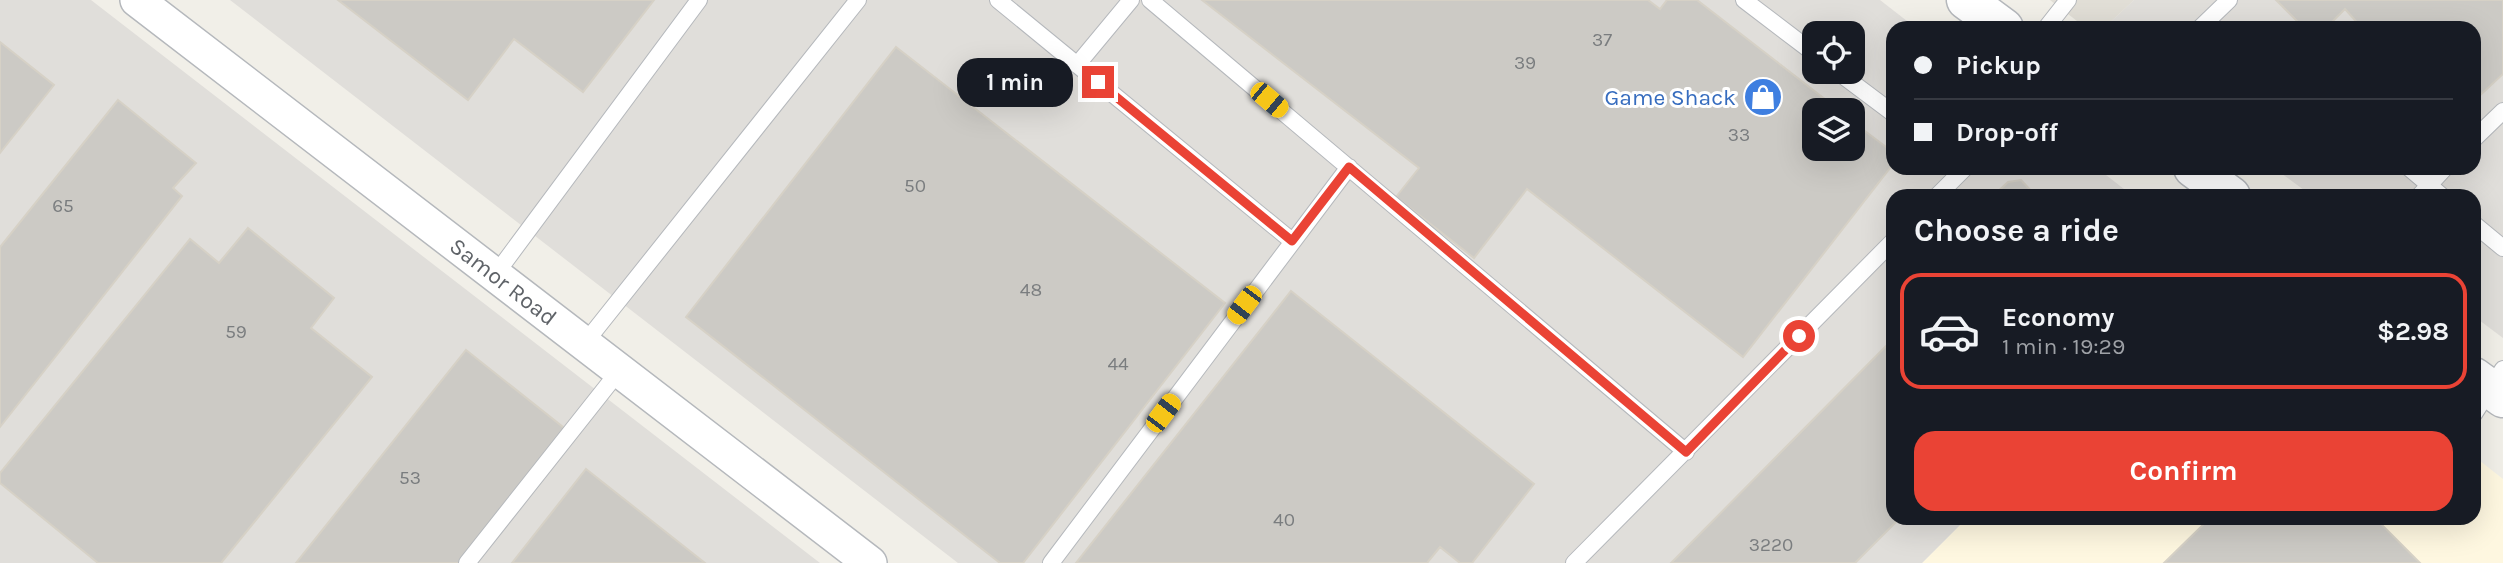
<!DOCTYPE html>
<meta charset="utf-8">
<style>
body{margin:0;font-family:Karla,sans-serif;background:#20242c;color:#f1f3f6;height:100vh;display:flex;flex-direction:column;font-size:26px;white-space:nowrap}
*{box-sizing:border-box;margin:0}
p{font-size:23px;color:#9ea1a6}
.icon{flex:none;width:38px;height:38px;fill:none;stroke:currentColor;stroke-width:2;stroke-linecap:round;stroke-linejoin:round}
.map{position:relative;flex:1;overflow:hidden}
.sheet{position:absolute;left:1886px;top:189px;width:595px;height:336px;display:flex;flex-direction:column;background:#171b24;border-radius:21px;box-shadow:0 7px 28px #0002}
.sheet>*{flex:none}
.guide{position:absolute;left:1886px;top:21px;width:595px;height:154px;border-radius:21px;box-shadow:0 7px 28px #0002;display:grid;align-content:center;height:154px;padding:0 28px;background:#171b24}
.buttons{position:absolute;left:1802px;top:21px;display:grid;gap:14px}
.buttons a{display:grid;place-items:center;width:63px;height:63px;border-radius:14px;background:#171b24;box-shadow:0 7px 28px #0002;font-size:35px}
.end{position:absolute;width:32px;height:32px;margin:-16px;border:9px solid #ea4335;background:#fff;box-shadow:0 0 0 4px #fff}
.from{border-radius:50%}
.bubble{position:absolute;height:49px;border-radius:21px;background:#171b24;box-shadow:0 7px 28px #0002;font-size:23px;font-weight:700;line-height:49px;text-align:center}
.car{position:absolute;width:21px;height:42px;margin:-21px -10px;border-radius:9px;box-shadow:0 0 5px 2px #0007;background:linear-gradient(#f5c518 24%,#345 0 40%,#f5c518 0 76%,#345 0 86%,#f5c518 0)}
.guide b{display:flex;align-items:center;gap:24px;height:66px;font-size:26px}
.guide b+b{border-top:2px solid #363941}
.guide i{width:18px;height:18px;background:#f1f3f6}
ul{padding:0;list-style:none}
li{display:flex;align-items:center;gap:21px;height:116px;margin:0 14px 10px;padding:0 14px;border:4px solid transparent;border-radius:21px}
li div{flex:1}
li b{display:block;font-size:26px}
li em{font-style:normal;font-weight:700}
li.current{border-color:#ea4335}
li>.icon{width:63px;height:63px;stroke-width:1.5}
h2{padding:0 28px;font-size:32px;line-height:84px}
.primary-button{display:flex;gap:14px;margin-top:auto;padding:14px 28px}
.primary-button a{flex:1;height:80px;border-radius:21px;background:#ea4335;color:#fff;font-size:28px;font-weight:700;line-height:80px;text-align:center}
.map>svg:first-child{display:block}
.commercial{fill:#fef7e0}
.industrial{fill:#e0deda;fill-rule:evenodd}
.education{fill:#e1ded6}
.building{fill:#cccac5;stroke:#d6d1c6;stroke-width:2}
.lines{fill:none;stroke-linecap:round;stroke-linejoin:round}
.service-casing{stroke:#b5b8bc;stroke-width:18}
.minor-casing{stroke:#b5b8bc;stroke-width:36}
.tertiary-casing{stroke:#b5b8bc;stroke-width:41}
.service{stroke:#fff;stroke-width:16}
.minor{stroke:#fff;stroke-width:33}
.tertiary{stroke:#fff;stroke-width:38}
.route{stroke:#ea4335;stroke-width:9}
.labels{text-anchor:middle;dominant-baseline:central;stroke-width:6;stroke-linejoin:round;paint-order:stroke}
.number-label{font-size:19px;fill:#7a7d7f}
.shop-label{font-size:23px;fill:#366cbe;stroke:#fff;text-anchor:end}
.street-label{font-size:23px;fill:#5f6368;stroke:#fff}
</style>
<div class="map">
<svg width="2503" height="563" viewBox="0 0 2503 563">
<rect width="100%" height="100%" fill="#f1efe8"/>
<path class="commercial" d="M2475,457l28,22v84h-581l45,-45h507z"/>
<path class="industrial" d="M0,0h91l729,563h-820z
M230,0h1650l36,28h-22v140h203l36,28h-239v322h73l-45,45h-964zM1815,33h38v39h-38zM1815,110h38v39h-38z
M2134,0h369v338l-28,-21 -1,-121h-162l-38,-28h200v-140h-370z"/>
<path class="education" d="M2050,0h84l-30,28h-18z"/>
<path class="building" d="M338,0h316l-71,92 -69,-53 -46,61z
M1202,0h446l12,9 7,-9h30l142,110h-24v39h38v-27l41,31v10l-151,194 -216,-168 -53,69 -78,-61 23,-29z
M2276,0h227v74l-29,27v-73h-112l-17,-19 -19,19h-22z
M0,42l54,43 -54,68z
M896,47l329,256 -202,260h-23l-314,-246z
M118,100l78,63 -23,25 9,8 -182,231v-180z
M2021,180l15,16h-43l15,-14z
M248,228l86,70 -23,30 61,49 -151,186h-123l-98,-80v-10l190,-234 29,24z
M1291,291l243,193 -62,79h-12l-20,-16 -13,16h-351z
M1894,338v180h6l-45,45h-184z
M466,350l102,81 -104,132h-168z
M586,469l119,94h-193z
M2210,518h165l45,45h-256z"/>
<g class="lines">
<defs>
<path id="service" d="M998,0l294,241
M1150,0l536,452
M1744,0l71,54
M2046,28l22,-28
M2200,28l29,-28
M1077,65l54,-65
M1838,72l56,42
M2474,139l29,-28
M2409,168l33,28
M1937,196l28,-28
M2419,196l26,-28
M2474,224l29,24
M495,275l204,-275
M584,344l274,-344
M2474,414l29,-45
M467,563l152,-192
M1051,563l298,-396
M1574,563l320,-323"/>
<g id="minor">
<path id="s1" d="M137,0l733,563"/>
</g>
<path id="tertiary" d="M1966,0l38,28
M2193,168l38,28
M2474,377l29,21"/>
</defs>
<use href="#service" class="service-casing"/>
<use href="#minor" class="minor-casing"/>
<use href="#tertiary" class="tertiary-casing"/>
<use href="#service" class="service"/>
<use href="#minor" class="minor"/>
<use href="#tertiary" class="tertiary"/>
</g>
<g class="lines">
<path class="route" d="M1098,82l194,159 57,-74 337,285 113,-116"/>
</g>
<defs>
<symbol id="shop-disc" viewBox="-11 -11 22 22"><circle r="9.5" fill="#3f7fe0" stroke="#fff"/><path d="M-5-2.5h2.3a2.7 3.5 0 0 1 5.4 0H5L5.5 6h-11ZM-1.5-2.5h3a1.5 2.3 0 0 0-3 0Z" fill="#fff"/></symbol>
</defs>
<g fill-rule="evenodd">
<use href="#shop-disc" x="1741" y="75" width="44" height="44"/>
</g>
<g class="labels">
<g class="number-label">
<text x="1602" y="40">37</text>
<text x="1525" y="63">39</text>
<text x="1739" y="135">33</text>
<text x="915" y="186">50</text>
<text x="63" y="206">65</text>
<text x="1031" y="290">48</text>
<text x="236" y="332">59</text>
<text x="1118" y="364">44</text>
<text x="410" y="478">53</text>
<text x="1284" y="520">40</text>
<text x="1771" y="545">3220</text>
</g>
<g class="shop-label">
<text x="1736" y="97">Game Shack</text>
</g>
<g class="street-label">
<text stroke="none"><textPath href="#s1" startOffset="462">Samor Road</textPath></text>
</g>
</g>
</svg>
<div class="buttons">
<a><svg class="icon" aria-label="locate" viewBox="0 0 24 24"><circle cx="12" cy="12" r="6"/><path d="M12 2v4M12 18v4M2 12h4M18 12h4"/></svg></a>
<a><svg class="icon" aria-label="layers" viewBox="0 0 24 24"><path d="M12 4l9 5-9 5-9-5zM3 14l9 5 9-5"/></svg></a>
</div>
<i class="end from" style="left:1799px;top:336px"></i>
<i class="end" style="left:1098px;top:82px"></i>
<div class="bubble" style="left:957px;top:58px;width:116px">1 min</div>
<i class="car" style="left:1269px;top:100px;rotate:130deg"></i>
<i class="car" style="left:1244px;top:305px;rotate:217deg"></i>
<i class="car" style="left:1163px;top:413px;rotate:37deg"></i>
<div class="guide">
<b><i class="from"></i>Pickup</b>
<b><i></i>Drop-off</b>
</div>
<section class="sheet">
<h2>Choose a ride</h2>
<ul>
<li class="current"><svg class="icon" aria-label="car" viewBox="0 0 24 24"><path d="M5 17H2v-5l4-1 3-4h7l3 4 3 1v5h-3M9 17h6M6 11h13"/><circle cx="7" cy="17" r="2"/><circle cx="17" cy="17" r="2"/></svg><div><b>Economy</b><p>1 min · 19:29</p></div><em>$2.98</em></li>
</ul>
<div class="primary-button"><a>Confirm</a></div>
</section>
</div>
